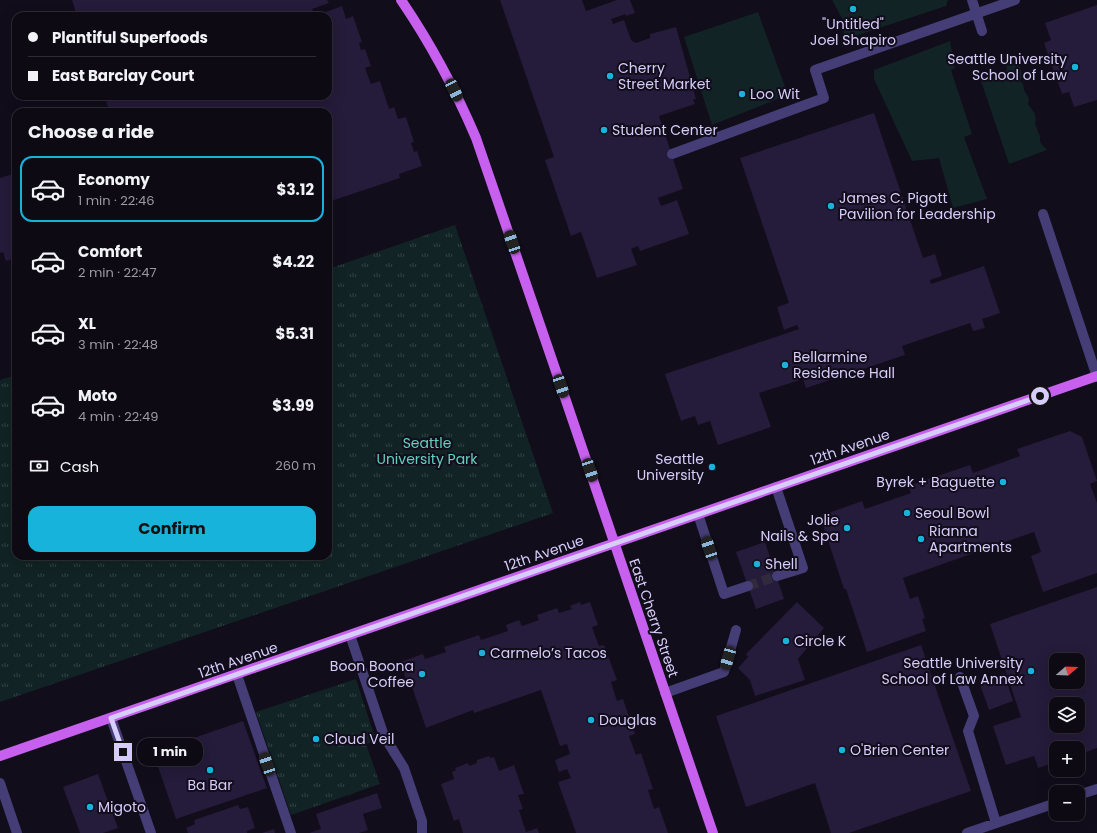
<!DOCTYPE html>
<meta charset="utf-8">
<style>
body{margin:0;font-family:Poppins,sans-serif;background:#16131d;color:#f1f3f6;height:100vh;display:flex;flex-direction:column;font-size:15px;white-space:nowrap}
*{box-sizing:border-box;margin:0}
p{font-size:13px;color:#9a9aa0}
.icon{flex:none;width:22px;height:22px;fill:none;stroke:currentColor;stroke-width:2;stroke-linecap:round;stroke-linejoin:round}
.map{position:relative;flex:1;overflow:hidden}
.drawer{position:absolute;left:12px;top:108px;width:320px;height:452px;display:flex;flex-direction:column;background:#0d0a14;border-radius:12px;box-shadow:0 4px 16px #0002,0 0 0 1px #2d2b34}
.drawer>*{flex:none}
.top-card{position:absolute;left:12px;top:12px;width:320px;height:88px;border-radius:12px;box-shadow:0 4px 16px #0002,0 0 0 1px #2d2b34;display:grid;align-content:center;height:88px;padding:0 16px;background:#0d0a14}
.needle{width:26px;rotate:71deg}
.controls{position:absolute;left:1049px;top:653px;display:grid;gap:8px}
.controls a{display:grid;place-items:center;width:36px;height:36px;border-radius:8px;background:#0d0a14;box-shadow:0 4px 16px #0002,0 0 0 1px #2d2b34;font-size:20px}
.end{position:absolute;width:18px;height:18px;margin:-9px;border:5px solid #d7cdfa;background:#111;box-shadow:0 0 0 2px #111}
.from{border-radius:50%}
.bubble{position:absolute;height:28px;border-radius:12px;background:#0d0a14;box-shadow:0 4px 16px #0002,0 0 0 1px #2d2b34;font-size:13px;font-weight:700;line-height:28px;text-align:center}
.car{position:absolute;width:12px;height:24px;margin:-12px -6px;border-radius:5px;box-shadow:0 0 3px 1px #0007;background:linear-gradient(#222 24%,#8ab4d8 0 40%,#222 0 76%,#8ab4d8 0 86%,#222 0)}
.top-card b{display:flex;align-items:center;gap:14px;height:38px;font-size:15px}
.top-card b+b{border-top:1px solid #2d2b34}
.top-card i{width:10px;height:10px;background:#f1f3f6}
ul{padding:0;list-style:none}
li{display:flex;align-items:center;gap:12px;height:66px;margin:0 8px 6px;padding:0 8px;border:2px solid transparent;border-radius:12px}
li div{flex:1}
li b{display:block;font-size:15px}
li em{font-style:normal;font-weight:700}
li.on{border-color:#18b3db}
li>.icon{width:36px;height:36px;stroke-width:1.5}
h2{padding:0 16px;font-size:18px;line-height:48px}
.pay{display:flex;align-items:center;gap:10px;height:44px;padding:0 16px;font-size:15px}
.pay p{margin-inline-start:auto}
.cta{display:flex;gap:8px;margin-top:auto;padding:8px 16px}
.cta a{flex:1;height:46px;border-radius:12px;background:#18b3db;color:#111;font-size:16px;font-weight:700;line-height:46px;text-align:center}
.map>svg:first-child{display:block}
.grass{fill:#112324}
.park{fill:url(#park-tufts)}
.building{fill:#251b3a;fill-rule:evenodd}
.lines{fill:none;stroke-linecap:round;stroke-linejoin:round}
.minor-tunnel{stroke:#2f2a3c;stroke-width:10;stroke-dasharray:10 5;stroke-linecap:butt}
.minor{stroke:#453d75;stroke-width:10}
.major{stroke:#c760ee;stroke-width:10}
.route{stroke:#d7cdfa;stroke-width:5}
.poi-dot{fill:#18b3db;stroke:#110d1b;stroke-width:1.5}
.labels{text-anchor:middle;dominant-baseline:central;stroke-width:4;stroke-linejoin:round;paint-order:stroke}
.poi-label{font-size:14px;fill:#d7cdfa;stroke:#110d1b;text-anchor:start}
.park-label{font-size:14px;fill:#62d0c0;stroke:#110d1b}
.street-label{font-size:14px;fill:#d7cdfa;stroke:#110d1b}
</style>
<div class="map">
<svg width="1097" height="833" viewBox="0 0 1097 833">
<defs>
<pattern id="park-tufts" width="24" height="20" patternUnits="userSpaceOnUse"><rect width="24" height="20" fill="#112324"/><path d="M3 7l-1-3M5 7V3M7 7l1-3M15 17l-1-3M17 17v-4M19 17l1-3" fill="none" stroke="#334245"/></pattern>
</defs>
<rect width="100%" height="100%" fill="#110d1b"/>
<path class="grass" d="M832,0h116l-2,6 -100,33 -6,-17 3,-2z
M758,12l30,83 -76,30 -28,-88z
M950,41l5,27 -4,2 21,64 -8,3 23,62 -34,9 -14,-50 -27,3 -38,-82v-9z
M1018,62l4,12 -2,7 3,3 1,6 5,8 -1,6 7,10 1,6 -1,4 5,12v6l7,8 -38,14 -30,-89 12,-4 2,6 13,-4 -1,-2 2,-1 -1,-5z"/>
<path class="park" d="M455,225l98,288 -553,189v-322l16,-5v181h312v-287z
M356,679l20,62 -10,3 14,40 -89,31 -35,-103z"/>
<path class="building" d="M72,0h255l2,3 -17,6 3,7 27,-10 4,13 7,-3 9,26 -3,1 2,7 4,-1 6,17 -6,2 6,16 9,-3 9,28 5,-2 4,12 8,-2 8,25 -3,1 3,9 3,-1 5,15 -23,8 1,4 -72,24v-90h-218l-6,-16h224v-80h-29l-1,-1 -4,1h-217z
M500,0h82l4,11 31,-11h13l5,13 -9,3v-2l-15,5 2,5 11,-4 7,20 5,3 14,-5v-4l26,-7 20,72 -3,1 2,4 -36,12 24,73 -25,9 3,8 16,-6 12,34 -49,17 -2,-5 -7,3 6,16 -40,13 -16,-46 -10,4 -26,-76 9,-3z
M1097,5v95l-23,7 -5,-15 -7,2 -18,-51 7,-3 -6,-17z
M874,113l49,145 12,-4 7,22 -12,4 1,4 53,-18 16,47 -18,6 3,9 -12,3 -3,-8 -68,23 3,9 -99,33 -3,-9 -44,14 12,34 -53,18 -8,-24 -12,4 -3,-9 -14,5 -16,-47 134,-45 -2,-4 -13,5 -7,-23 12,-4 -49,-145z
M16,173v85l-10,3 -3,-9 -3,1v-75z
M1070,431l12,6 15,44 -7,3 7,19v70l-54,19 -12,-36 10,-4 -7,-20 -131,46 7,21 8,-3 7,22 -3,1 4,12 -59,21 -21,-63h-2l-24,-73 42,-15 3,8 46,-16 -3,-7 62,-21 3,8 47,-17 -3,-7z
M765,542l19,57 -28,10 -20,-57z
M1097,587v161l-19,7v-7h-22v14l-18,6 -4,-12 -28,9 -13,-39 28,-9 -31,-93zM1056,660h22v22h-22zM1056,704h22v22h-22z
M580,602l1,3 9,-3 8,23 -6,2 7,19 5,-1 13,35 -6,2 6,19 6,-2 12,35 -6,2 7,19 5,-2 12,36 -5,1 6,19 5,-2 9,26h-92l-18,-51 13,-4 -4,-9 -8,3 -4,-12 15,-6 -3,-10 -7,2 -19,-56 -67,23 -1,-3 -47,18 -17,-50 -3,1 -6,-17 23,-8 2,5 21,-7 -2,-5 35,-12 2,5 27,-9 -2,-6 13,-5 3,6 17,-6 -2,-5 20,-7 2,5 13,-4 -2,-3z
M797,602l27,26 -26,31 7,21 -50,16 -5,-16 -12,-12 10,-11 -2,-3z
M921,645l50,146 -122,42h-18l-16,-50 -69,24 -30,-91z
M1004,673l9,28 -24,9 -10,-28z
M243,721l24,67 -91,31 -23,-67z
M489,756l1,2 4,-1 5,14 15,-6 10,29 -6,1 5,14 -4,1 7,22 11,-4 2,5h-76l-4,-14 -5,2 -13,-37 13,-5 -2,-7 4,-2 -1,-2 13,-5 1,3 8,-3v-3z
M98,774l20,54 -15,5h-23l-17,-46z
M377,793l5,15 -19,6 5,16 -9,3h-50l12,-4 -5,-15z
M238,805l2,4 8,-2 7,21 -8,3v2h-59l-2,-5 9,-4 -1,-4z
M274,829l1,4h-13z"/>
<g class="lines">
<path class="minor-tunnel" d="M748,586l29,-10"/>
<path class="minor" d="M972,0l10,31
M672,154l152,-56 -9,-28 200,-70
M1043,214l54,163
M776,487l27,81 -26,8
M698,514l26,80 24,-8
M350,635l34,101 20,32 18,53v12
M237,675l54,158
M960,677l14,39 -6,15 28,92
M665,693l59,-21 12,-42
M111,718l40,115
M0,783l17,50
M1078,795l19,-6
M967,833l89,-30"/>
<path class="major" d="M401,0c30,44 54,89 75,138l85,248 152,447
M0,756l1097,-380"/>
</g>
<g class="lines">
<path class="route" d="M123,752l-12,-34 929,-322"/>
</g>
<g class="poi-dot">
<circle cx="853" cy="9" r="4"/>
<circle cx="1075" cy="67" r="4"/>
<circle cx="610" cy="76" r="4"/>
<circle cx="742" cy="94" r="4"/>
<circle cx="604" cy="130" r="4"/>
<circle cx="831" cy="206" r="4"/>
<circle cx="785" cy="365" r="4"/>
<circle cx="712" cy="467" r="4"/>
<circle cx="1003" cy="482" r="4"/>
<circle cx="907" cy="513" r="4"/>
<circle cx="847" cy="528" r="4"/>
<circle cx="921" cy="539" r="4"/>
<circle cx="757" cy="564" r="4"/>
<circle cx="786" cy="641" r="4"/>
<circle cx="482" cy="653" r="4"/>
<circle cx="1031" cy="671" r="4"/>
<circle cx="422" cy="674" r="4"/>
<circle cx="591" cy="720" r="4"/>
<circle cx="316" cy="739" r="4"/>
<circle cx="842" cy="750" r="4"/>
<circle cx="210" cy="770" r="4"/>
<circle cx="90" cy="807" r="4"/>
</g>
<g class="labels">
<g class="poi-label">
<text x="853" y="24" text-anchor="middle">"Untitled"<tspan x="853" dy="16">Joel Shapiro</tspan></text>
<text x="1067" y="59" text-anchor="end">Seattle University<tspan x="1067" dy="16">School of Law</tspan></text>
<text x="618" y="68">Cherry<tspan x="618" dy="16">Street Market</tspan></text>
<text x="750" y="94">Loo Wit</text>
<text x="612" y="130">Student Center</text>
<text x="839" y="198">James C. Pigott<tspan x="839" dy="16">Pavilion for Leadership</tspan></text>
<text x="793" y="357">Bellarmine<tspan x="793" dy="16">Residence Hall</tspan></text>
<text x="704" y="459" text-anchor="end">Seattle<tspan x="704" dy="16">University</tspan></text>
<text x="995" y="482" text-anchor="end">Byrek + Baguette</text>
<text x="915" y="513">Seoul Bowl</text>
<text x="839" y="520" text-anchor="end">Jolie<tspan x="839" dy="16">Nails &amp; Spa</tspan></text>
<text x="929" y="531">Rianna<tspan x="929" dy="16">Apartments</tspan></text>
<text x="765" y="564">Shell</text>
<text x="794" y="641">Circle K</text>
<text x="490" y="653">Carmelo’s Tacos</text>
<text x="1023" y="663" text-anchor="end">Seattle University<tspan x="1023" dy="16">School of Law Annex</tspan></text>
<text x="414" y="666" text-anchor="end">Boon Boona<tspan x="414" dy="16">Coffee</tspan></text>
<text x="599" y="720">Douglas</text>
<text x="324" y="739">Cloud Veil</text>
<text x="850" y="750">O'Brien Center</text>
<text x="210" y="785" text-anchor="middle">Ba Bar</text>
<text x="98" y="807">Migoto</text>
</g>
<g class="park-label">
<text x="427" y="443">Seattle<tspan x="427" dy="16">University Park</tspan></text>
</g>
<g class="street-label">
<text transform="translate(850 447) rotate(-19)">12th Avenue</text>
<text transform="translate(544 553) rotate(-19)">12th Avenue</text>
<text transform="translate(654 618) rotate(71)">East Cherry Street</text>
<text transform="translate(238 660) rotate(-19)">12th Avenue</text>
</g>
</g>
</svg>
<div class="controls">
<a><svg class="needle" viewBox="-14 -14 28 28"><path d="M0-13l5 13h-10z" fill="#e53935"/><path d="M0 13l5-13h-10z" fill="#9a9aa0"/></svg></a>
<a><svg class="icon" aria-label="layers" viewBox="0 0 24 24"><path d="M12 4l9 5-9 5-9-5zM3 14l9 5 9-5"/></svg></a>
<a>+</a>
<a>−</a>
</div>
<i class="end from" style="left:1040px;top:396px"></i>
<i class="end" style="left:123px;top:752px"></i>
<div class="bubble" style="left:137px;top:738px;width:66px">1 min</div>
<i class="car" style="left:454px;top:90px;rotate:154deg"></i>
<i class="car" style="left:512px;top:242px;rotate:341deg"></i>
<i class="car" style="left:561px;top:386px;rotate:161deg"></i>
<i class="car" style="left:590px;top:470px;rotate:161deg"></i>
<i class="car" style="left:709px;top:548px;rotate:342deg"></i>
<i class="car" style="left:728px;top:658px;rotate:196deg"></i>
<i class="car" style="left:267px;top:764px;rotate:341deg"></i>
<div class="top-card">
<b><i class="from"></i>Plantiful Superfoods</b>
<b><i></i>East Barclay Court</b>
</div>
<section class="drawer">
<h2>Choose a ride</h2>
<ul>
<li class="on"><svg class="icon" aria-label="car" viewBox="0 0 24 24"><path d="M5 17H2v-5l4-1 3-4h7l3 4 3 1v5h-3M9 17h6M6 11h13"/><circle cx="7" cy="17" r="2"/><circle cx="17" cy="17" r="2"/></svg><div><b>Economy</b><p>1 min · 22:46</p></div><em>$3.12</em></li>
<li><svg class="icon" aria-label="car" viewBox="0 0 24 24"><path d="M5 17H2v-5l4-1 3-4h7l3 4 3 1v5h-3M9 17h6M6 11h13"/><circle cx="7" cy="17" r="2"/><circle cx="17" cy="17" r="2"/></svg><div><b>Comfort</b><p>2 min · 22:47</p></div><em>$4.22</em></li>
<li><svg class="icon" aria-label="car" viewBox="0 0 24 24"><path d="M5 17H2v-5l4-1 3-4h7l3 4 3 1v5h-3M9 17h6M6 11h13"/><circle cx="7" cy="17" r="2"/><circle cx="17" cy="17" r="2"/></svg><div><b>XL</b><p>3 min · 22:48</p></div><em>$5.31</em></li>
<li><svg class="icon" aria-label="car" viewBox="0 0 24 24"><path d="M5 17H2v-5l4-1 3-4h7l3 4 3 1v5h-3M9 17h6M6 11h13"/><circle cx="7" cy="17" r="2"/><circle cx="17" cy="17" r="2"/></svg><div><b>Moto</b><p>4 min · 22:49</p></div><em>$3.99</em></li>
</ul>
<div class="pay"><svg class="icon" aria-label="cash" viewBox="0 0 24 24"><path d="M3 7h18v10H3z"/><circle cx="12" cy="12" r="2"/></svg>Cash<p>260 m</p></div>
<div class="cta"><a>Confirm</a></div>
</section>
</div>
